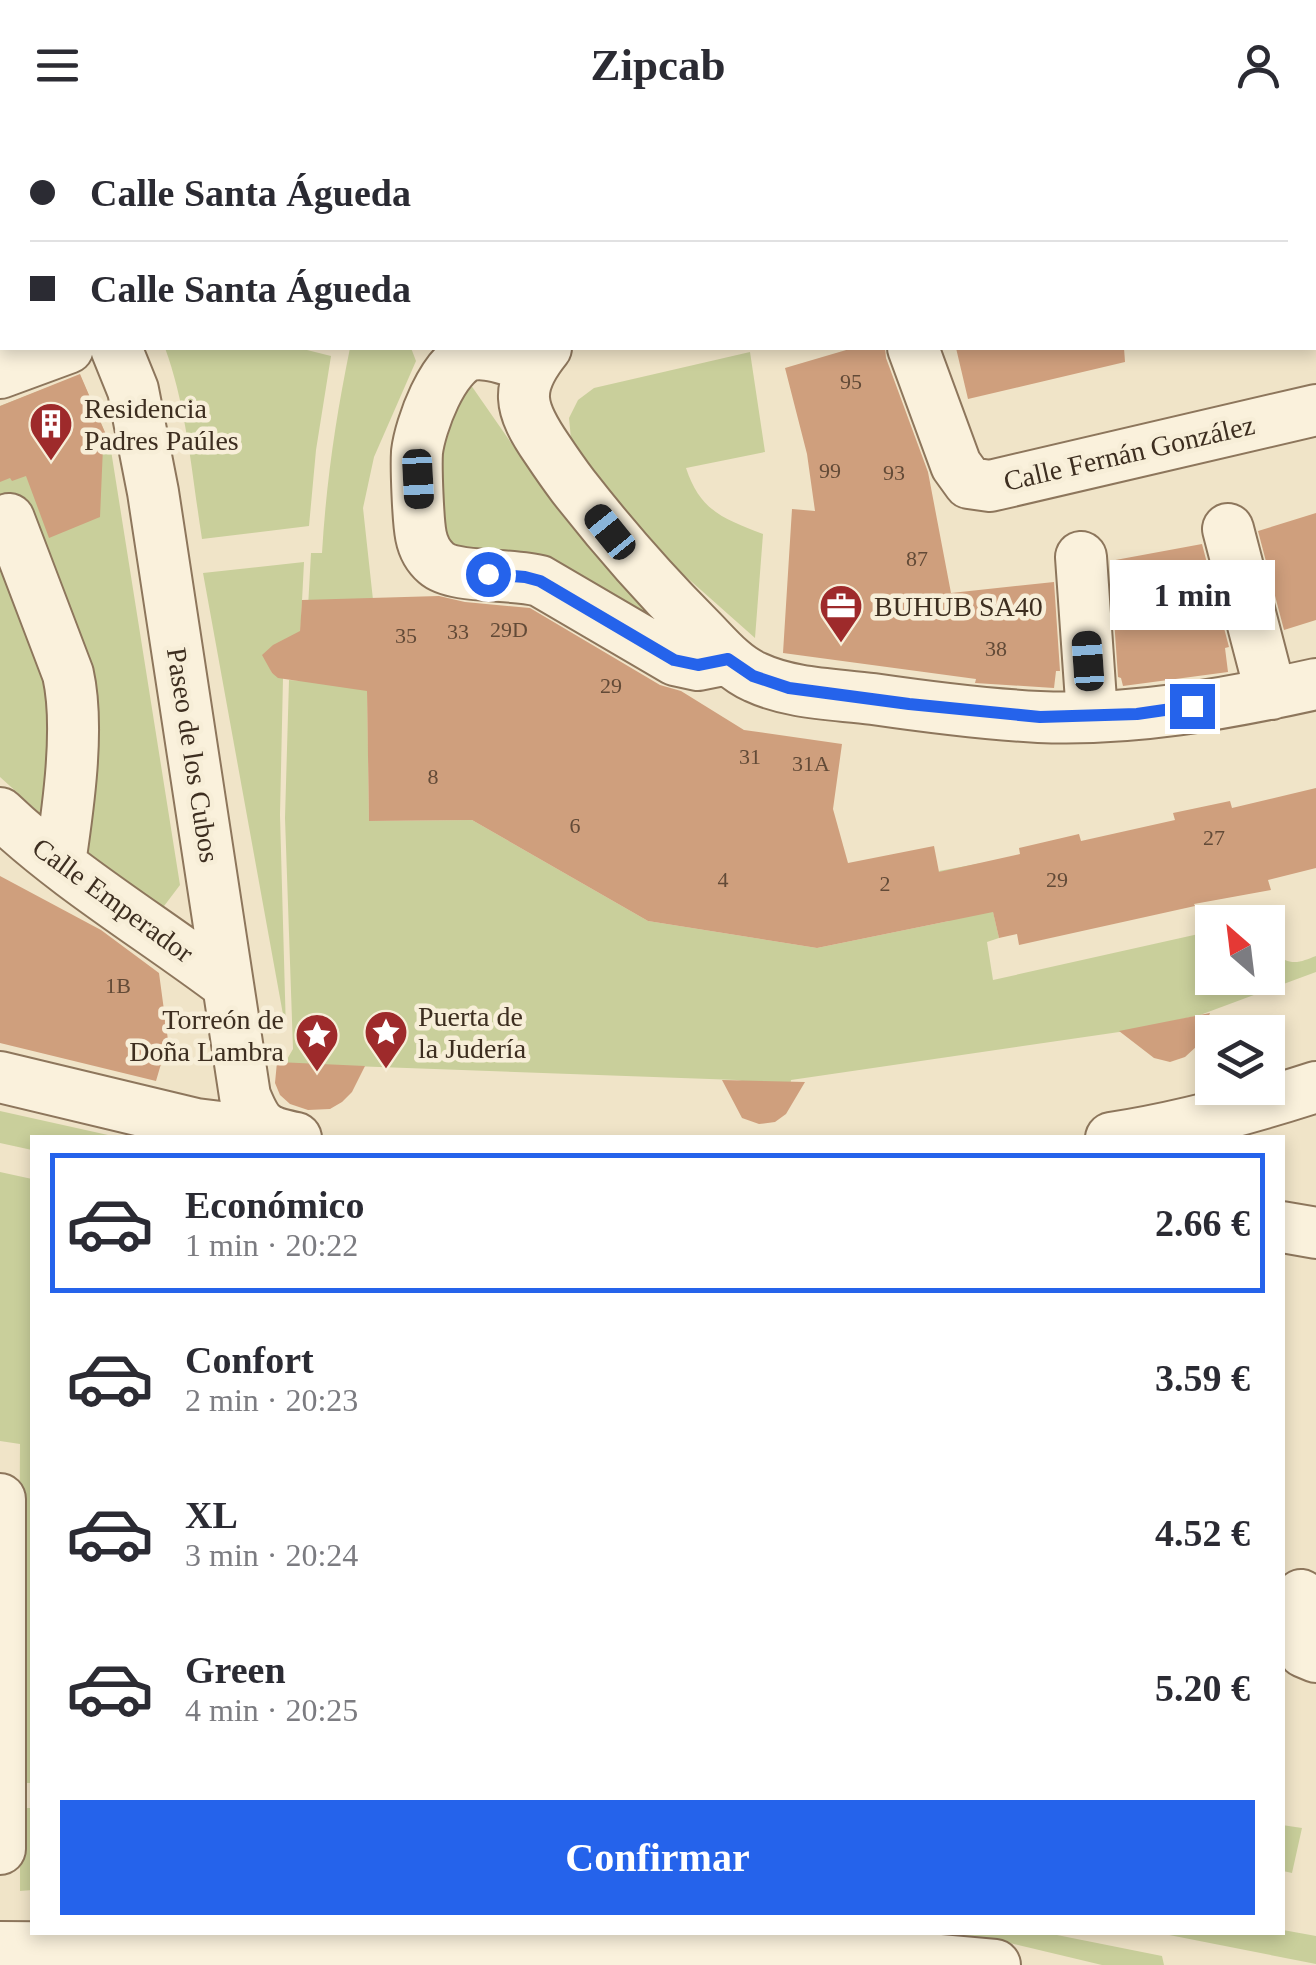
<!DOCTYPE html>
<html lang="es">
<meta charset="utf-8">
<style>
body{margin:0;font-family:"Times New Roman",serif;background:#f2f2f3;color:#2b2b33;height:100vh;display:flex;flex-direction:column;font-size:38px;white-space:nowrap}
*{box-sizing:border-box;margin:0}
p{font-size:32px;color:#7c7c81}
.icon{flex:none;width:55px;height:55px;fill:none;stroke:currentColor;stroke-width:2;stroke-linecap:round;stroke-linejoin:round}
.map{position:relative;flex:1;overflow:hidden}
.panel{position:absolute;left:30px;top:1005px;width:1255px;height:800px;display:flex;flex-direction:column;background:#fff;border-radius:0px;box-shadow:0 5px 15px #0003}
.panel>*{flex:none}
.top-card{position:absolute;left:0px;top:0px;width:1318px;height:220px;box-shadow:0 5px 15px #0003;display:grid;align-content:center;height:220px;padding:0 30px;background:#fff}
.needle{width:65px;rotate:332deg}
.buttons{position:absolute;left:1195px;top:775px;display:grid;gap:20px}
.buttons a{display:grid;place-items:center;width:90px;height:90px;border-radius:0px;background:#fff;box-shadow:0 5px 15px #0003;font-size:50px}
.end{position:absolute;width:45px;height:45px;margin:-22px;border:12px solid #2563eb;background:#fff;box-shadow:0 0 0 5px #fff}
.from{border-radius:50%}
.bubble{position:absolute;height:70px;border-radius:0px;background:#fff;box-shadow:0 5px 15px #0003;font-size:32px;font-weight:600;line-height:70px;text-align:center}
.car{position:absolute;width:30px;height:60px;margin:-30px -15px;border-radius:12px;box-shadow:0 0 8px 2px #0007;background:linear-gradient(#222 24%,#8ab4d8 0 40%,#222 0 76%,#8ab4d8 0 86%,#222 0)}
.top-card b{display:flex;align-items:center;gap:35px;height:95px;font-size:38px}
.top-card b+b{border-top:2px solid #e1e1e2}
.top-card i{width:25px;height:25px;background:#2b2b33}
ul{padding:18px 0 0;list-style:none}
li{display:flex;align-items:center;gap:30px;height:140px;margin:0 20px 15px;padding:0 10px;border:5px solid transparent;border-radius:0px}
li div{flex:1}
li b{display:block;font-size:38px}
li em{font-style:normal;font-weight:600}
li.on{border-color:#2563eb}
li>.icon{width:90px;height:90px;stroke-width:1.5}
.cta{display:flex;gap:20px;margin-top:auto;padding:20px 30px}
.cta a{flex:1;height:115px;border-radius:0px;background:#2563eb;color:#fff;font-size:40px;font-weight:600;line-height:115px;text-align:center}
header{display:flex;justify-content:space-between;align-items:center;height:130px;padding:0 30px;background:#fff;font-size:45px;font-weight:600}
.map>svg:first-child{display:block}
.green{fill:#c9cf9b}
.building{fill:#cf9f7d}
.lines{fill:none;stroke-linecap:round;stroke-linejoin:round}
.minor-casing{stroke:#8d765c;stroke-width:54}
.minor{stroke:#faf1dc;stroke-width:50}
.route{stroke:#2563eb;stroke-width:12}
.labels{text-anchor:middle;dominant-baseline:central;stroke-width:9;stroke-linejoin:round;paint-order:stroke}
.number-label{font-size:22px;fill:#624a37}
.poi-label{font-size:28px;fill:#3d2e20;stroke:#f7eed8;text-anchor:start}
.street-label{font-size:28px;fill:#3d2e20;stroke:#f7eed8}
</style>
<header><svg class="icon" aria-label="menu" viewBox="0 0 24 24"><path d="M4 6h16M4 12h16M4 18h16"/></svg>Zipcab<svg class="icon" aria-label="person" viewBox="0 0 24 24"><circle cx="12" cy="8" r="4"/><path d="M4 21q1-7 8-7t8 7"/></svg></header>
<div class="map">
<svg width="1316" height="1835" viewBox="0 0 1316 1835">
<rect width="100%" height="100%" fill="#f0e4c8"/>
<path class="green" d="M364,0h819l-18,2h-802z
M165,218h134l32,8 -15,94 -7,76 -107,13c-10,-63 -15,-131 -37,-191z
M350,218h61l5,13 -42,96 -11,51 11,101 -8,1 3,211 103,-1 176,101 169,27 132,-27 -10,-50 43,-8 17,75 -12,4 6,38 219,-49v47h56v-41l17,23c11,5 20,0 31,-4v16l-116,43 -67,15 -342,50 -1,11 -53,-11 -385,-14 -70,2 11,-19 -8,-231 4,-138 15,1 7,-128h11c4,-69 14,-137 28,-205z
M750,222l15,100 -79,16c14,43 38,51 77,66l-8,104 -80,-71 -71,-82 -33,-46 -2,-21 9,-18 16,-12z
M80,245l30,69 70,441 -22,29 -75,-62 -83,-75v-371z
M466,248l89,128 35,43 72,79 -208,-79 -7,-12 -8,-37 -4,-45z
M304,432l-4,78 -34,19 6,14 11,5 -3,137 6,216 -83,-458z
M0,981l117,26 -85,1v12l-32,-7z
M0,1042l32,7v604h-14l2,-339 -20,-3z
M20,1678h12v82l-12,1z
M1282,1695l20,3 -10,45 -9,-2z
M1283,1800l33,6v28l-157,-31 123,-1z
M859,1803h188l115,23 2,9h-62l-92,-22 -66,-7z"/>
<path class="building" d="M853,218h32l1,10 42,114 23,121 103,-11 6,89h-4l-2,17 -79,-5 1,-4 -193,-26 9,-144 23,2 -8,-57 -22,-86z
M956,218h168l1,14 -157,37z
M80,244l30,70 -7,3 -3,70 -51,21 -23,-62 -14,5 -2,-3 -10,4v-76z
M1316,383v107l-32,10 -26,-99z
M1202,414l27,103 -4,1 3,24 -105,14 -2,-8 -3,-1 -8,-116z
M439,466l26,6 65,6 130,77 21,6 63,39 98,14 -9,65 15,54 86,-17 5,26 81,-18 -1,-6 60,-14 2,7 94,-21 -2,-7 57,-12 2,7 84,-20v80l-48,12 3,10 -77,14 1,2 -176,39 -2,-11 -18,4 -6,-26 -176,36 -169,-27 -176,-101 -103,1 -2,-130 -89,-13 -6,-5 -10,-18 11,-10 27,-14 2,-31z
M0,746l101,54 58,43 9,67 -12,41 -156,-38z
M1210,883l-13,33 -12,11 -15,5 -16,-4 -35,-27z
M277,932l88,4 -13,26 -10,10 -12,7 -22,1 -18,-6 -10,-9 -5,-12z
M722,950l83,2 -19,32 -11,8 -16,2 -17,-6z"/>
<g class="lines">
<defs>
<path id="minor" d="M120,0l4,2
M1315,29l1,-1
M0,41l2,4
M116,218l17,42 20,102 92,604c13,32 18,35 51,42
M546,218c-32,40 -27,60 1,101 8,12 17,25 26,37 39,50 80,97 125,142 17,17 34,39 57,49 36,17 79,17 118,22 55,8 111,15 166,18 92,4 187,-13 277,-33
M913,218l43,117 13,18 21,3 326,-76
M531,237c-17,-5 -42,-16 -60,-12 -28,7 -51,71 -54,97 -1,16 1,69 4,84 2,10 7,20 15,27 18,16 77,10 104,18l135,79 23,5 30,-6
M0,243l68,-25
M0,392l9,-3 59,155c12,53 0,135 -8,189
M1228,399l43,165
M1081,427l11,158
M0,683c67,64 154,116 228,172
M0,947l196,47 49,6 18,-4
M1111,1008c72,-11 137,-29 205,-51
M1282,1097l34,6
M0,1369v350
M1301,1465c-2,21 -5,37 3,57l12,5
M0,1817l596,4 343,9 56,5"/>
</defs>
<use href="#minor" class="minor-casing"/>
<use href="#minor" class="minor"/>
</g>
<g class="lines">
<path class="route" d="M488,444l37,3 15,4 134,79 24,5 30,-6 25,17 36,12 120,16 131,13 97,-3 55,-8"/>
</g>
<defs>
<symbol id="building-pin" viewBox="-11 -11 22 30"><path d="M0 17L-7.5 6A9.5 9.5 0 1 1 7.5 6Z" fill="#9e2a2b" stroke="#f7eed8"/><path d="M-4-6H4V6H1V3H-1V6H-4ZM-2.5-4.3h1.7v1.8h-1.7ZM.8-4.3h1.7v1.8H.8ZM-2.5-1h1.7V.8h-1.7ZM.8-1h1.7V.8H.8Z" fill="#fff"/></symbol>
<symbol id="office-pin" viewBox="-11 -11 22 30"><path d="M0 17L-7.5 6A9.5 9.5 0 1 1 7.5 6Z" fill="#9e2a2b" stroke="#f7eed8"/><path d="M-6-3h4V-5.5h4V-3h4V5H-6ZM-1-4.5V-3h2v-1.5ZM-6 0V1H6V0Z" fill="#fff"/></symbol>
<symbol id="sight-pin" viewBox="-11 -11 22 30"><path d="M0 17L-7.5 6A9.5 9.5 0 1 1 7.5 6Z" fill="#9e2a2b" stroke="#f7eed8"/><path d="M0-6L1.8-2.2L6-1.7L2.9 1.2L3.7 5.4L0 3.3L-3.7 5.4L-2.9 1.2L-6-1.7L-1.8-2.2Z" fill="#fff"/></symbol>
</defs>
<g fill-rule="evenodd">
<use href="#building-pin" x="26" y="269" width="50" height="68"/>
<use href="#office-pin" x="816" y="451" width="50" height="68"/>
<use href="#sight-pin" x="361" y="877" width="50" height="68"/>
<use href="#sight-pin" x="292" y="880" width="50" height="68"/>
</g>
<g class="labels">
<g class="number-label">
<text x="851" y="251">95</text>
<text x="830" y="340">99</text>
<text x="894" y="342">93</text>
<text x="917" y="428">87</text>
<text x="509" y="499">29D</text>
<text x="458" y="501">33</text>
<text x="406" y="505">35</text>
<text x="996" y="518">38</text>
<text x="611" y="555">29</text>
<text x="750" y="626">31</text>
<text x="811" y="633">31A</text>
<text x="433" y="646">8</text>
<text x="575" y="695">6</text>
<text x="1214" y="707">27</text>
<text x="723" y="749">4</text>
<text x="1057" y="749">29</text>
<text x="885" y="753">2</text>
<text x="118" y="855">1B</text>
</g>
<g class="poi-label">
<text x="84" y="278">Residencia<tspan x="84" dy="32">Padres Paúles</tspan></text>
<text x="874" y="476">BUHUB SA40</text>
<text x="418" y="886">Puerta de<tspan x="418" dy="32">la Judería</tspan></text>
<text x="284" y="889" text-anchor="end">Torreón de<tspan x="284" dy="32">Doña Lambra</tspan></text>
</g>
<g class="street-label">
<text transform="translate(1129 323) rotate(-13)">Calle Fernán González</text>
<text transform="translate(193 625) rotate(81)">Paseo de los Cubos</text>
<text transform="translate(113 770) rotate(36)">Calle Emperador</text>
</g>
</g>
</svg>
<div class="buttons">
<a><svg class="needle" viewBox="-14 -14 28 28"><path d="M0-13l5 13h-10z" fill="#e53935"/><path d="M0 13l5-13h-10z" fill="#7c7c81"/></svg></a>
<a><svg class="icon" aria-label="layers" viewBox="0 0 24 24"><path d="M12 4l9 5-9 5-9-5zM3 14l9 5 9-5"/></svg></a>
</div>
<i class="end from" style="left:488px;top:444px"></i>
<i class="end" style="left:1192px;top:576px"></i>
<div class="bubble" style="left:1110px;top:430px;width:165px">1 min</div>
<i class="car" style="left:418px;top:349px;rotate:177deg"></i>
<i class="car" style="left:610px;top:402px;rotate:321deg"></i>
<i class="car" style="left:1088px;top:531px;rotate:356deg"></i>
<div class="top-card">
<b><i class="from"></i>Calle Santa Águeda</b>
<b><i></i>Calle Santa Águeda</b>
</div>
<section class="panel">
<ul>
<li class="on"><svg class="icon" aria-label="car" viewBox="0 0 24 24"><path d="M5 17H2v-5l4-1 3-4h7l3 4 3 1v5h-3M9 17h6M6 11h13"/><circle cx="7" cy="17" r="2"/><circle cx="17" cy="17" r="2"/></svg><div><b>Económico</b><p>1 min · 20:22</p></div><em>2.66 €</em></li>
<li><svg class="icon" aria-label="car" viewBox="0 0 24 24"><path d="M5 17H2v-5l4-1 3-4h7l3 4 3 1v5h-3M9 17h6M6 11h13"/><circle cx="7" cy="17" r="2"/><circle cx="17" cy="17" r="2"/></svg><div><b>Confort</b><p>2 min · 20:23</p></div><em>3.59 €</em></li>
<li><svg class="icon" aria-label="car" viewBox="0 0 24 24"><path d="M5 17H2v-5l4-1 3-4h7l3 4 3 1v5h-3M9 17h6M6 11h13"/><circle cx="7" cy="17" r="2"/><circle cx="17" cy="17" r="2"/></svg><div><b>XL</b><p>3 min · 20:24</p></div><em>4.52 €</em></li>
<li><svg class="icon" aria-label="car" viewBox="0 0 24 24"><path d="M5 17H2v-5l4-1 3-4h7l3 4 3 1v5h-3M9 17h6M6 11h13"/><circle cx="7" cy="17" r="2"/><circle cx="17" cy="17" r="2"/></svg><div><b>Green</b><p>4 min · 20:25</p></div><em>5.20 €</em></li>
</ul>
<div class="cta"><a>Confirmar</a></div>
</section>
</div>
